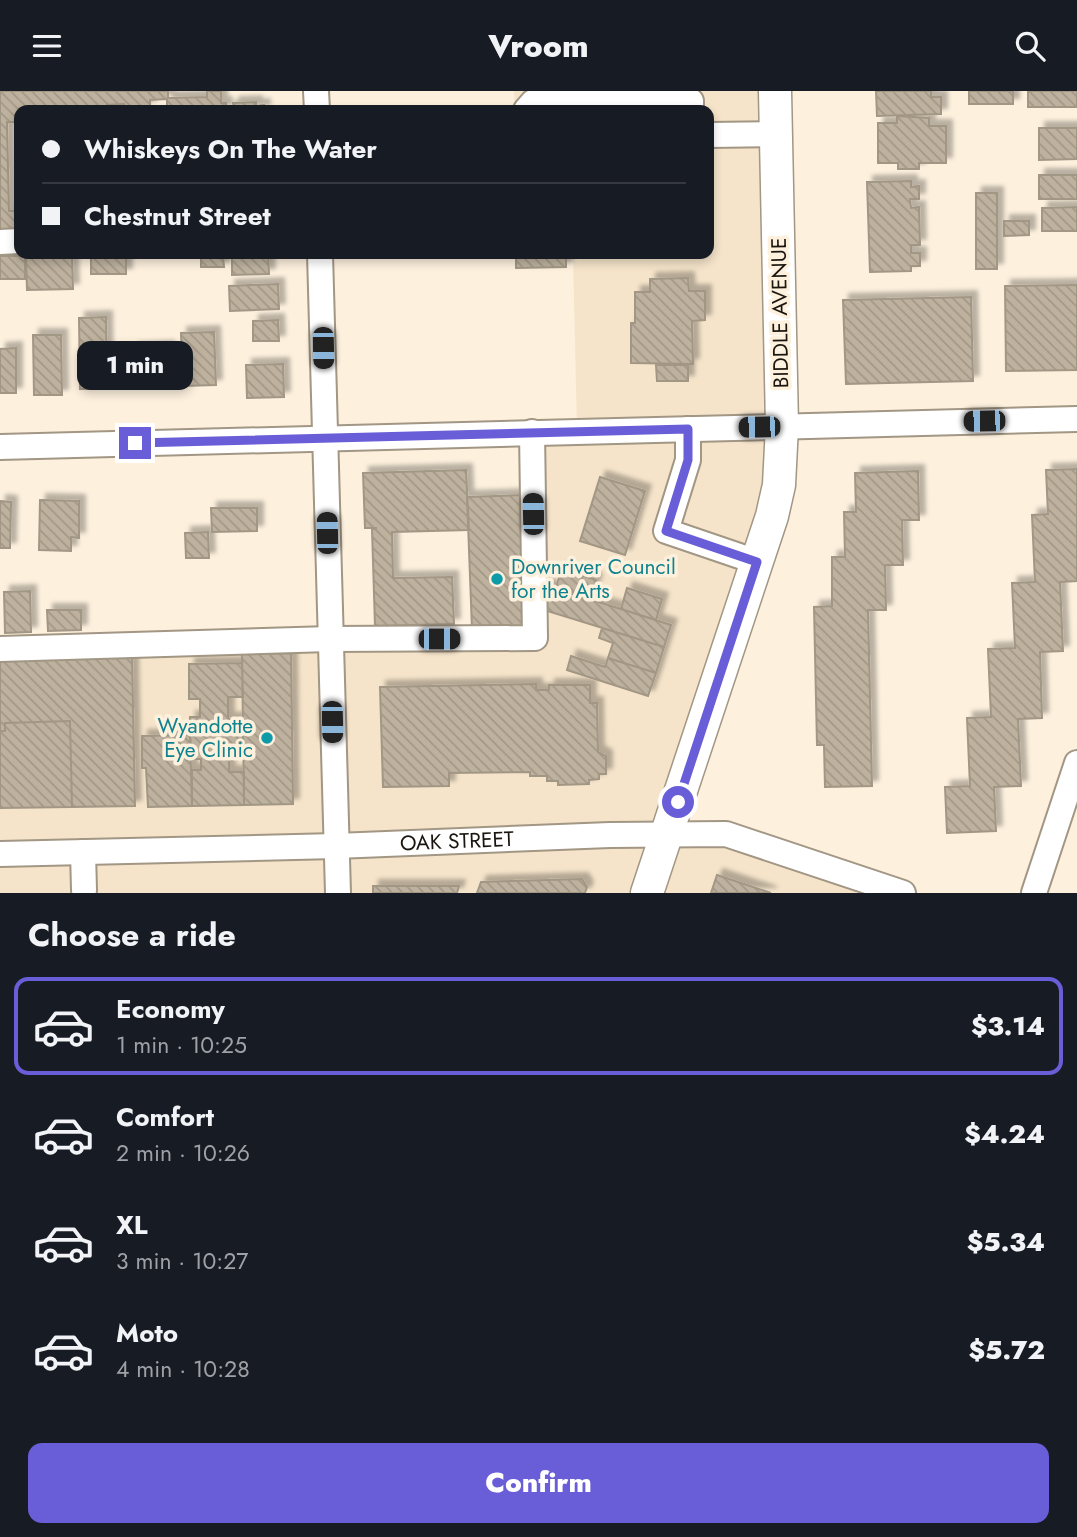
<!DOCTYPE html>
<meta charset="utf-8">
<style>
body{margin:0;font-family:Jost,sans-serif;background:#20242c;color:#f1f3f6;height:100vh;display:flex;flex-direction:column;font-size:26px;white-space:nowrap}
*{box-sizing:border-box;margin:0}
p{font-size:23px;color:#9ea1a6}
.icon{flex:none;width:38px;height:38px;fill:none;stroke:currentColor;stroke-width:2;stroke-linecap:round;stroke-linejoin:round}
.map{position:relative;height:802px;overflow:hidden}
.side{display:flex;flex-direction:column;background:#171b24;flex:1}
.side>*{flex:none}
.banner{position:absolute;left:14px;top:14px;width:700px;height:154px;border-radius:14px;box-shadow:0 4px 10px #0003;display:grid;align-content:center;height:154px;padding:0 28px;background:#171b24}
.end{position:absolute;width:32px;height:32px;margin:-16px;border:9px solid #695ed8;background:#fff;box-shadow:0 0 0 4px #fff}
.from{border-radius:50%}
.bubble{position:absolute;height:49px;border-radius:14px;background:#171b24;box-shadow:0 4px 10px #0003;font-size:23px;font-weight:800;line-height:49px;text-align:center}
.car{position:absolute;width:21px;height:42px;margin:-21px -10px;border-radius:9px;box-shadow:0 0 5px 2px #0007;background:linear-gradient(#222 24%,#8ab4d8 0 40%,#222 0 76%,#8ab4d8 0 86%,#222 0)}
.banner b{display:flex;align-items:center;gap:24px;height:66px;font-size:26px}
.banner b+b{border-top:2px solid #363941}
.banner i{width:18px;height:18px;background:#f1f3f6}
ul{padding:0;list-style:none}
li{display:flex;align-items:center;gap:21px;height:98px;margin:0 14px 10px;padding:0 14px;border:4px solid transparent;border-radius:14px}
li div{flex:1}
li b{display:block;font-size:26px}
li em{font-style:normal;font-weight:800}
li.selected{border-color:#695ed8}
li>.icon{width:63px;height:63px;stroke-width:1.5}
h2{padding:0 28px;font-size:32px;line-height:84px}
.action{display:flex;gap:14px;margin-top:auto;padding:14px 28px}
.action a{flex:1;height:80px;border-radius:14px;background:#695ed8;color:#fff;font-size:28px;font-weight:800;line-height:80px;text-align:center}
header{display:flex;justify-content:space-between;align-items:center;height:91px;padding:0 28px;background:#171b24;font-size:32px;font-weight:800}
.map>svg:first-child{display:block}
.built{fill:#f5e4ca}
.building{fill:url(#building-back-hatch);stroke:#a29785;stroke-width:2;filter:url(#shadow)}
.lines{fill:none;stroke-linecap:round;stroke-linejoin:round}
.minor-casing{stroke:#a29684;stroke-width:28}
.major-casing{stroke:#a29684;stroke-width:35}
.minor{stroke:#fff;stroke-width:24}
.major{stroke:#fff;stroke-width:32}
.route{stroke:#695ed8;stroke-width:9}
.culture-dot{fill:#0f9aa8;stroke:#fdf0dd;stroke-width:2.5}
.labels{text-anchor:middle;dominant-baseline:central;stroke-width:7;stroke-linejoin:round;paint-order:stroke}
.street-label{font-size:21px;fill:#1a150f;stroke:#fdf0dd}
.culture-label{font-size:21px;fill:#0d838f;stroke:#fdf0dd;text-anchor:start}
</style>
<header><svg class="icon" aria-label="menu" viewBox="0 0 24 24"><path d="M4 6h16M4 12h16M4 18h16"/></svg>Vroom<svg class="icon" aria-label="search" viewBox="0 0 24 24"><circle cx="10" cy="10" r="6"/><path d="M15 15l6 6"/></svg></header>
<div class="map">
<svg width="1077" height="802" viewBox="0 0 1077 802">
<defs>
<pattern id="building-back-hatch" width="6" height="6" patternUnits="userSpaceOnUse" patternTransform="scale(1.75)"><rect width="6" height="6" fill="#beb29f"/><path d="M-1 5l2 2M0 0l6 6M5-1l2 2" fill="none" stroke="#a39888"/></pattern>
<filter id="shadow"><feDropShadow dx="6" dy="-6" stdDeviation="2" flood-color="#0004"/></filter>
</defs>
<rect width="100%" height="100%" fill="#fdf0dd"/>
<path class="built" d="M514,0h261l7,335 -115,408h59l141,46 -11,13h-856v-244l535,-11 -3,-206 45,-1 -4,-177h136v-144h-194z"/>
<path class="building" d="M0,0h168v7l39,-1v-6h14v12h5v7h-59v-11l-17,1v6h-7v4h-18l-1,-6 -17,1v5h-88v12h-12l2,89h10v19h-19z
M876,0h55v6h10v17l-64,2z
M969,0h44v13h-44z
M1028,0h49v16h-49z
M256,11v4l8,-1v5h-34v-3h4l-1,-4z
M897,25l32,2v8h17v37h-27v6h-21v-6h-20v-40h19z
M1039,37h38v31l-38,1z
M1039,84h38v24h-38z
M911,90v6l8,-1v13h-9l1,9 8,-1 1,38h-9v8h9v13h-9v5l-41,1 -3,-90z
M976,102h21v76h-21z
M1077,116v24h-35v-23z
M1004,130h25v14l-25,1z
M91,163h35v20h-35z
M201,163h22l1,13h-23z
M232,163h36l1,20 -37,1z
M516,163h50v13l-50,1z
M72,164l1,34 -46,1 -1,-34z
M0,165h25v23h-25z
M688,187l1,13h16v29l-13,1 1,43 -62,-1v-40h4v-31h15v-13z
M278,193l1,25 -49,2 -1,-25z
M1077,194v85l-71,1 -1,-85z
M971,206l2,84 -127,3 -3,-84z
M106,226l1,72h-27l-1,-71z
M278,229l1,21h-26v-20z
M214,241l2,53 -33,1 -2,-53z
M33,244h28l1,60h-28z
M168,256l2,30 -36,2 -1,-30z
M16,257v45h-16v-44z
M283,273l1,33 -37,1 -1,-33z
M656,274h32v16h-31z
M1077,378v112l-17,1 3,69 -23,1 2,66 -24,1 3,67 -27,1 2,44 -49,2 -2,-46 25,-1 -3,-68 24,-1 -3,-68 27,-1 -3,-65 23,-1 -3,-67 16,-1 -2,-44z
M466,379l3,60 -77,2 1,46 59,-1 2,47 -79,2 -3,-97 5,-1h-12l-2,-55z
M918,380l1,49h-17l1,45h-18l1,45h-18l4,176 -47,1 -1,-42h-7l-3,-138 18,-1v-49h13l-1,-45h12l-1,-39z
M600,386l45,14 -20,64 -45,-14z
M522,404l4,132 -54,2 -5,-132z
M40,409l39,1v37l-8,-1v14l-32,-1z
M0,410l11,1 -1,46h-10z
M211,417h46v23l-45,1z
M208,441l1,26h-23l-1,-25z
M562,478l34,11 -6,18 -34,-11z
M542,493l129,41 -7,22 -123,-38z
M627,497l35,11 -6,21 -35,-11z
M30,500l1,41 -26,1 -1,-41z
M47,519h34v20l-33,1z
M602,537l62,19 -8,26 -48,-15 5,-15 -14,-5z
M291,562l2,151 -49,1 -2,-151z
M571,565l34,11 3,-9 48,15 -8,23 -81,-26z
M132,566l3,149 -63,1 -2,-86 -65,2v8h-5v-72z
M242,572l1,34h-15v22l15,-1v39h-14v15h15v33l-52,1v-36h9v-11h-10l-1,-42h10v-18h-11v-35z
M536,593v6h13v-5h41v18h7l1,49 8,4v18h-7v5l-10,1v4l-31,1v-4h-11v-5h-17v-4l-81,1v13l-66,1 -3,-100z
M70,630l2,86 -72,1v-77h5v-8z
M190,644l2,71 -44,1 -2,-39h-4v-32z
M717,784l54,18h-60z
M582,788l5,8 -2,6h-108l4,-11z
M373,795h86l-2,7h-84z"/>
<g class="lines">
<defs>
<g id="minor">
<path d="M316,0l1,19"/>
<path d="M569,0v11l122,-1v9"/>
<path d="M526,19l7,-8h36"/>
<path d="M709,44l67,-1"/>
<path d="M0,151l19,-1"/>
<path d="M320,163l18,639"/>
<path d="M688,338v31l-22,71 91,31"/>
<path d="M0,356l1077,-28"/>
<path d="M0,558l330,-10 205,-1 -3,-206"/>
<path d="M83,761l1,38"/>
<path id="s1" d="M0,763l336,-8 274,-11 116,-1 177,59"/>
<path d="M1034,802l43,-130"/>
</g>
<path id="major" d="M647,802l125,-377 7,-31 3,-59 -7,-335"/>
</defs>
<use href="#minor" class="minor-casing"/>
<use href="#major" class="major-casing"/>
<use href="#minor" class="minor"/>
<use href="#major" class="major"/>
</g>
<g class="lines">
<path class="route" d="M135,352l553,-14v31l-22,71 91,31 -79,240"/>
</g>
<g class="culture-dot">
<circle cx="497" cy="488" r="7"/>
<circle cx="267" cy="647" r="7"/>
</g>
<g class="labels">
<g class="street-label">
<text transform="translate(780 222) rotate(-91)">BIDDLE AVENUE</text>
<text stroke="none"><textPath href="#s1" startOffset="457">OAK STREET</textPath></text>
</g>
<g class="culture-label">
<text x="511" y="476">Downriver Council<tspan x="511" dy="24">for the Arts</tspan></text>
<text x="253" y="635" text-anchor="end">Wyandotte<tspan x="253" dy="24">Eye Clinic</tspan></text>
</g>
</g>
</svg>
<i class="end from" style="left:678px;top:711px"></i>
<i class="end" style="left:135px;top:352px"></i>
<div class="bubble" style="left:77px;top:250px;width:116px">1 min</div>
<i class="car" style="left:323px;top:257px;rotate:179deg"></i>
<i class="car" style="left:984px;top:330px;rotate:269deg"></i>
<i class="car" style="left:759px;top:336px;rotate:269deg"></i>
<i class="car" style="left:533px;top:423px;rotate:359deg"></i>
<i class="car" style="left:327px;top:442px;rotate:359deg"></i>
<i class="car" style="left:439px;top:548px;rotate:90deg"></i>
<i class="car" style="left:332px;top:631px;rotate:179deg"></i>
<div class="banner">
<b><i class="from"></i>Whiskeys On The Water</b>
<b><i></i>Chestnut Street</b>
</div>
</div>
<section class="side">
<h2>Choose a ride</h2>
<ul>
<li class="selected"><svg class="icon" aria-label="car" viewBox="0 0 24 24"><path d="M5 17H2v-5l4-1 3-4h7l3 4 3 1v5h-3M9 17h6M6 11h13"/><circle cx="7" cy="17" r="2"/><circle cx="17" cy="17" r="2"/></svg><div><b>Economy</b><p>1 min · 10:25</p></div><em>$3.14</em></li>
<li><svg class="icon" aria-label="car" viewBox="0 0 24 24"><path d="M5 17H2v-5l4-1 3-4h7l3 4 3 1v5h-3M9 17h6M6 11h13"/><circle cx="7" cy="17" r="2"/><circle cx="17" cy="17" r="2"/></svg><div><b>Comfort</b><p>2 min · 10:26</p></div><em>$4.24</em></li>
<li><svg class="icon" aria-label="car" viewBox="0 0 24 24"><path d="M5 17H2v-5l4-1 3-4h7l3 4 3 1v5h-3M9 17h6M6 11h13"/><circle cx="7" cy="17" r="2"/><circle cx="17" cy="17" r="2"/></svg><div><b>XL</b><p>3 min · 10:27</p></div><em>$5.34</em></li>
<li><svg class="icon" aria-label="car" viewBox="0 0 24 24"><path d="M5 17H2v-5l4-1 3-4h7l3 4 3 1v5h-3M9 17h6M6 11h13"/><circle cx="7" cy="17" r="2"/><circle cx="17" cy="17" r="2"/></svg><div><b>Moto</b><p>4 min · 10:28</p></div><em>$5.72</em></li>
</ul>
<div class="action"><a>Confirm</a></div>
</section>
